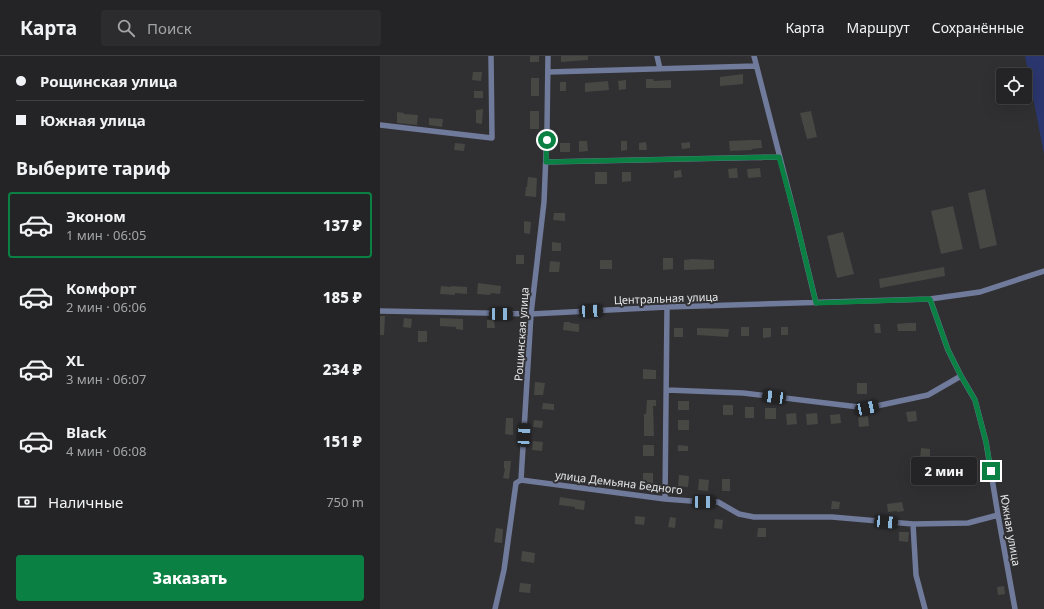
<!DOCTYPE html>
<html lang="ru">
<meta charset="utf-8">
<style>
body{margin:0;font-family:"Noto Sans",sans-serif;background:#2c2c2e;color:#f1f3f6;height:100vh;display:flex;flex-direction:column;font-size:15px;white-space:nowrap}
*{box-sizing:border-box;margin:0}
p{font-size:13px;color:#a3a4a7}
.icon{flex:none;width:22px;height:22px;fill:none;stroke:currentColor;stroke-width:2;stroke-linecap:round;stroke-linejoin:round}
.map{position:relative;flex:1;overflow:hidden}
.panel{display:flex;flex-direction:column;background:#242426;width:380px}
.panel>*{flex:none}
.hud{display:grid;align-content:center;height:88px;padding:0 16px;background:#242426}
.controls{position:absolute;left:616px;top:12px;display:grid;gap:8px}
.controls a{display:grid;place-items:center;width:36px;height:36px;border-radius:4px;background:#242426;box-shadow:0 4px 16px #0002,0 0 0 1px #414143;font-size:20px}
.end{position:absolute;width:18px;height:18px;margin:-9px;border:5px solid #0b8043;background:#fff;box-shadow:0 0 0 2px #fff}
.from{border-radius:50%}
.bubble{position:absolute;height:28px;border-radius:4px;background:#242426;box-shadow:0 4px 16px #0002,0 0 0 1px #414143;font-size:13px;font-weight:800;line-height:28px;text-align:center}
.car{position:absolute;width:12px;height:24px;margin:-12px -6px;border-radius:5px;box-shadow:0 0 3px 1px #0007;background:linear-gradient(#222 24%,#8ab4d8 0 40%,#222 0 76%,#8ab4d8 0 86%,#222 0)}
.hud b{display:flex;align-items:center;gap:14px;height:38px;font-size:15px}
.hud b+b{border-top:1px solid #414143}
.hud i{width:10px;height:10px;background:#f1f3f6}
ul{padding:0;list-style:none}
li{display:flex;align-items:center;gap:12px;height:66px;margin:0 8px 6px;padding:0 8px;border:2px solid transparent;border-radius:4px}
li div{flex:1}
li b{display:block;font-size:15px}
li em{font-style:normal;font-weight:800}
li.current{border-color:#0b8043}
li>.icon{width:36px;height:36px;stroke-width:1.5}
h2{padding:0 16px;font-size:18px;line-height:48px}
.pay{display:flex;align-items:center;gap:10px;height:44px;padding:0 16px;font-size:15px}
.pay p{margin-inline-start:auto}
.primary-button{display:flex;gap:8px;margin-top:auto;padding:8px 16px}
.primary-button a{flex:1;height:46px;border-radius:4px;background:#0b8043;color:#fff;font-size:16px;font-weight:800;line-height:46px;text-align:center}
header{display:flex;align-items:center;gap:24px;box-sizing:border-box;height:56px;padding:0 20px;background:#242426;border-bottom:1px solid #414143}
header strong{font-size:19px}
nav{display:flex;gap:22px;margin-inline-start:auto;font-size:14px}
.search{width:280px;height:36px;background:#2c2c2e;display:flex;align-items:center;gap:10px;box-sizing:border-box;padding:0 14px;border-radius:4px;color:#a3a4a7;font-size:15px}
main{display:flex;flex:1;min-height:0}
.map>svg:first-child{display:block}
.green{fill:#2a366d}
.building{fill:#474744}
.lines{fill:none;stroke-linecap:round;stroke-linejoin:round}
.street{stroke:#707a9a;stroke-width:5.5}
.route{stroke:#0b8043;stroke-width:5}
.labels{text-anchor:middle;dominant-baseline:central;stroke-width:4;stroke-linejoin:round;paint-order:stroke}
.street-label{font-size:11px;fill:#e5e6e8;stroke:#303033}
</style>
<header>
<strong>Карта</strong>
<div class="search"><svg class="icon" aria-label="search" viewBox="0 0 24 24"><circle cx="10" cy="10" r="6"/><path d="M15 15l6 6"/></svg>Поиск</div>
<nav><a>Карта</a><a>Маршрут</a><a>Сохранённые</a></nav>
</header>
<main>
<section class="panel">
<div class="hud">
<b><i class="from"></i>Рощинская улица</b>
<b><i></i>Южная улица</b>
</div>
<h2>Выберите тариф</h2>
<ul>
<li class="current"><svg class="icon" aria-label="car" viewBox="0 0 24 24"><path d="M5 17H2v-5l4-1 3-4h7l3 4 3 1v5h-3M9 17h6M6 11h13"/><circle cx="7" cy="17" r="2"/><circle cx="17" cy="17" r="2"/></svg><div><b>Эконом</b><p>1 мин · 06:05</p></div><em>137 ₽</em></li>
<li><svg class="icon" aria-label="car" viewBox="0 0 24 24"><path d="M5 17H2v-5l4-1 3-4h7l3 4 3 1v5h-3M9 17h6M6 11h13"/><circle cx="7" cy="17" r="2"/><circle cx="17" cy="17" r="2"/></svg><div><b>Комфорт</b><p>2 мин · 06:06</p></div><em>185 ₽</em></li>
<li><svg class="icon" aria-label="car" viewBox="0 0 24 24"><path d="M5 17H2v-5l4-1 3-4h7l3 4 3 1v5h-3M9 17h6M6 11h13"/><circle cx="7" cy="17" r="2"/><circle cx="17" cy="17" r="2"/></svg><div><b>XL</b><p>3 мин · 06:07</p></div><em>234 ₽</em></li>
<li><svg class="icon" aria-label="car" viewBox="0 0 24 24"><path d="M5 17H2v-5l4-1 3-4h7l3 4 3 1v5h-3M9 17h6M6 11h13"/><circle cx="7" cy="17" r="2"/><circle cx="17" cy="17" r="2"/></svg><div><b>Black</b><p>4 мин · 06:08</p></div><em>151 ₽</em></li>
</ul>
<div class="pay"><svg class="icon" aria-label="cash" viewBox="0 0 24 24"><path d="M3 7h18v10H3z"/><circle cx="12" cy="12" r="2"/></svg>Наличные<p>750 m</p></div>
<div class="primary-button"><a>Заказать</a></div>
</section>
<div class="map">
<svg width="664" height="553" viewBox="0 0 664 553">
<rect width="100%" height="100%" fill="#303033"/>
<path class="green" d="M645,0h19v98z"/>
<path class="building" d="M150,0h9v6h-9z
M181,0h27v4l-27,2z
M93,16h9l-1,9 -9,-1z
M363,18v10l-23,2v-9z
M151,22h8v18h-8z
M266,23h7l1,2 17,-1v8h-25z
M246,24v9l-7,1 -1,-9z
M228,25l1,9 -24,2v-9z
M180,26h6v9h-6z
M94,35h9v7h-9z
M103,53l-1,15 -6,-1v-13z
M150,55h9v18h-9z
M431,55l6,26 -10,2 -7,-26z
M17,56l7,1v1l14,1 -1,10 -20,-2z
M49,62l14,1 -1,8 -13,-2z
M371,84h10l1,8 -10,1v1l-22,1 -1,-10z
M199,85h8l1,10 -9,1z
M241,85h6v9l-6,1z
M266,86l1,8h-8v-7z
M310,86v6l-8,1 -1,-6z
M75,87l10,1 -1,7 -10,-1z
M180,87h10v9h-10z
M357,112l1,10h-9l-1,-9z
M380,112l1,9 -13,1 -1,-9z
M301,114l1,7 -8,1v-7z
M215,116h12v12h-12z
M242,116h9v9l-9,1z
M148,121l9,1 -1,19 -11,-1 1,-9h1z
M605,133l12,56 -17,4 -12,-56z
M573,150l10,43 -22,5 -10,-43z
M174,157h11v8l-12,-1z
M144,165l7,1 -1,12 -6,-1z
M463,176l11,42 -17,4 -10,-42z
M172,186l9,1v8h-9z
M136,199h8v9h-8z
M283,202h10v11l-10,1z
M312,203l22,1v9l-30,1v-10z
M220,204h12v9h-12z
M170,205l10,1 -1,10h-10z
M564,211l1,9 -65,12 -1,-9z
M98,227l23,3 -1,8 -9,-1 -1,2 -13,-1z
M61,230l10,1v-1l16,1v7l-12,-1v2l-15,-1z
M0,260h5l-1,19h-4z
M24,262l8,1 -1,9 -8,-1z
M60,262l23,1v11l-7,-1v-2l-16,-1z
M107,264h7l1,8h-8z
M184,266h6v1l9,1v8l-16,-2z
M528,267h8v8h-18l-1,-7z
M494,268h6l1,9h-6z
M361,271h8v9h-8z
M401,271h7v8h-7z
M294,272h9v9h-9z
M317,272l32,1 -1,8 -31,-2z
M383,272h8v9l-8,1z
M38,275h9v11h-9z
M263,313l13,1v9h-13z
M155,326l10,1 -2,12h-9z
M477,327h10v11h-10z
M267,344h9v6h-3l1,30h-10v-22h2z
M298,345h11v9h-11z
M163,347l11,1v6l-12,-1z
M343,349h10v10h-10z
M365,351h9v11h-9z
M385,352h11v11h-11z
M536,355l1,10 -9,1 -2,-10z
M416,357l1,11 -10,1 -1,-11z
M437,357l1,11 -11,1 -1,-11z
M460,358l1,9 -10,1 -1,-9z
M488,360l1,10 -10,1 -1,-10z
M126,362h7v17l-8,-1z
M154,364l9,1 -1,7 -9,-1z
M298,364h11v10h-11z
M153,385l10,1 -1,9 -10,-1z
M263,389h11v11h-11z
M298,389l10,1v5h-10z
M541,392l9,1v10h-10z
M124,405h7l-2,18 -6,-1 2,-9 -1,-1z
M263,417h10v11h-10z
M299,419l10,1 -1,11 -10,-1z
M319,423l10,1 -1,11 -10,-1z
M342,423h8v12h-8z
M180,441l25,4 -1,9 -9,-1v-2l-16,-2z
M452,445l8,1 -1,7h-8z
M522,446l2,9 -7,1v-1l-9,1 -1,-8z
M255,460l10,1 -1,8 -9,-1z
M290,461l6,1 -1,10 -7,-1z
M335,463l8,1 -1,9 -8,-1z
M116,472l7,1 -1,14 -8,-1z
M378,472h8v9h-9z
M519,476h10l-1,10 -9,-1z
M142,495l13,2 -1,10 -13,-2z
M140,527l11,1 -1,9 -11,-1z
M624,530l1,8 -7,1 -1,-8z"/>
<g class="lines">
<path class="street" d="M277,0l3,13
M374,0l41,160 21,87
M169,16l207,-6
M0,69l112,13 -1,-82
M166,106l233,-5
M550,243l18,51 13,26 14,24 11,42 12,73 17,94
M0,255l151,3 136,-7 263,-8 50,-7 64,-21
M287,334l76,3 124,15 61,-13 33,-19
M141,424l144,19 39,3h14l21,12 15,3h78l81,7 55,-1 30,-8
M285,443l2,-192
M533,468l3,51 9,34
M115,553l9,-39 12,-87 5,-3 10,-166 13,-112 3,-73 1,-73"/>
</g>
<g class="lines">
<path class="route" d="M167,84l-1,22 233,-5 16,59 21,87 114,-4 18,51 13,26 14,24 11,42 5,29"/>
</g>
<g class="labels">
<g class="street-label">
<text transform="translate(286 242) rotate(-2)">Центральная улица</text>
<text transform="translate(141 278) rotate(-86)">Рощинская улица</text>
<text transform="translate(239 426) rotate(7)">улица Демьяна Бедного</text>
<text transform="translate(631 474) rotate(80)">Южная улица</text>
</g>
</g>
</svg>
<div class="controls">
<a><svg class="icon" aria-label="locate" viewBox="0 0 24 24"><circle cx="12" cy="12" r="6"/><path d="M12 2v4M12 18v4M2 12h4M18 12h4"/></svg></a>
</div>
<i class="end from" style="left:167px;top:84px"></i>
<i class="end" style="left:611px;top:415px"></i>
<div class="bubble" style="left:531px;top:401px;width:66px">2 мин</div>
<i class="car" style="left:211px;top:255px;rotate:87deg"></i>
<i class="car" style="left:121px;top:258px;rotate:91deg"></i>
<i class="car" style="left:394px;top:341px;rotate:277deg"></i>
<i class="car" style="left:487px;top:352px;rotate:78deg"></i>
<i class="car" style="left:144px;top:379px;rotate:3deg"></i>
<i class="car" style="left:324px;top:446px;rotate:90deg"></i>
<i class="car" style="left:506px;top:466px;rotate:95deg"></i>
</div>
</main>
